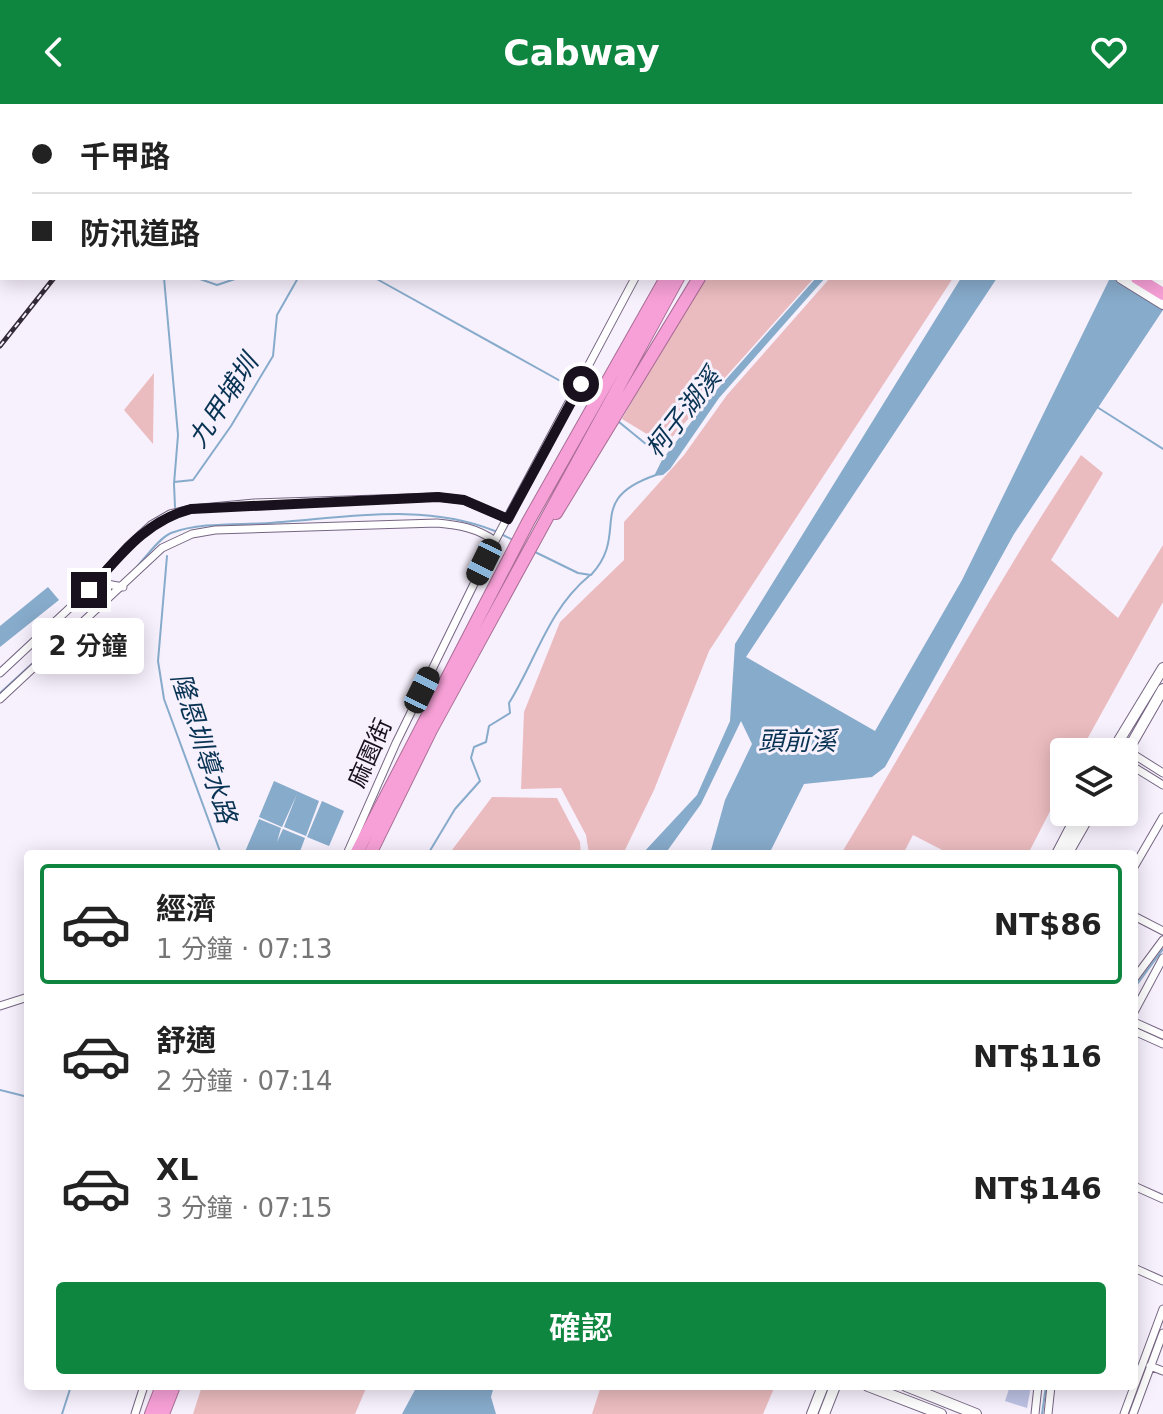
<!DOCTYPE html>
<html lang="zh-TW">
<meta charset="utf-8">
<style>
body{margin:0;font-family:"DejaVu Sans","Noto Sans TC",sans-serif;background:#f6f6f6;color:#222;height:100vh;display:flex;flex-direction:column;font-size:30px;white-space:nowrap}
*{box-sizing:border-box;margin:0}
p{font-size:26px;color:#767676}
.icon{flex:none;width:44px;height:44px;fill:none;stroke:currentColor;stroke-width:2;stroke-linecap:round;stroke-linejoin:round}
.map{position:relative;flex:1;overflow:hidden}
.sheet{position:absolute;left:24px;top:746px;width:1114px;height:540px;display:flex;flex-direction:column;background:#fff;border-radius:8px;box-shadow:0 4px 20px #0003}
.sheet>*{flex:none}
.banner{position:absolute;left:0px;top:0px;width:1164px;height:176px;box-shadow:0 4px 20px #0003;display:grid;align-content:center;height:176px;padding:0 32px;background:#fff}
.controls{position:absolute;left:1050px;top:634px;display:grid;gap:16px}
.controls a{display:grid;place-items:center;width:88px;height:88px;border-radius:8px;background:#fff;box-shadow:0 4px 20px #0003;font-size:40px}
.end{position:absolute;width:36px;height:36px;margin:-18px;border:10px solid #19121e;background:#fff;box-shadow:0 0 0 4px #fff}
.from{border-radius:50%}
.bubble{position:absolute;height:56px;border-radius:8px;background:#fff;box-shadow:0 4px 20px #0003;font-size:26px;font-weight:600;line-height:56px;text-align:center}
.car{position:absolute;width:24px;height:48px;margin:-24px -12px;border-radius:10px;box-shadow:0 0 6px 2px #0007;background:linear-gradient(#222 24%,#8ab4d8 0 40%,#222 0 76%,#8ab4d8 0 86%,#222 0)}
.banner b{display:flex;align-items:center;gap:28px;height:76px;font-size:30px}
.banner b+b{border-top:2px solid #e0e0e0}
.banner i{width:20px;height:20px;background:#222}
ul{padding:14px 0 0;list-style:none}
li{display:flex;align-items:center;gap:24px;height:120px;margin:0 16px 12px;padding:0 16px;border:4px solid transparent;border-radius:8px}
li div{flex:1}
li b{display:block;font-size:30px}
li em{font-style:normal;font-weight:600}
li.selected{border-color:#0e863f}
li>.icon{width:72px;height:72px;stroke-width:1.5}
.cta{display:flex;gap:16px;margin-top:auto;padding:16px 32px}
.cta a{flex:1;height:92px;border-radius:8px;background:#0e863f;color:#fff;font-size:32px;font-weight:600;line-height:92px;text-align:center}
header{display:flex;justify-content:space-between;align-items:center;height:104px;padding:0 32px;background:#0e863f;color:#fff;font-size:36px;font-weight:600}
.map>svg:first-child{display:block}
.green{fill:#ebbcbf}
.water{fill:#87abcb}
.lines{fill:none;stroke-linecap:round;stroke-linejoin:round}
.stream{stroke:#87abcb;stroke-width:2}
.building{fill:#bdc2e4}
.street-casing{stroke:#756582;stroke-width:9}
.secondary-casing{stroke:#756582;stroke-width:12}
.highway-casing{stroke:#a96e96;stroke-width:14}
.street{stroke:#fff;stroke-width:7}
.secondary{stroke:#fff;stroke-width:10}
.highway{stroke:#f7a0d7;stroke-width:12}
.rail-casing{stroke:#332c38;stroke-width:5}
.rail{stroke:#f7f0fd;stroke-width:2;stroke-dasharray:6;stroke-linecap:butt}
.route{stroke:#19121e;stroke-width:10}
.labels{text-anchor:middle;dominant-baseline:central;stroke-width:6;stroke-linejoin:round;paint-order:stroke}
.street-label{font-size:24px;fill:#19121e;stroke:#f7f0fd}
.water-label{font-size:26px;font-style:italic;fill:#083353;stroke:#f7f0fd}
</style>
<header><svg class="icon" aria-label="back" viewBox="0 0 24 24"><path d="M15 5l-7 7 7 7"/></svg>Cabway<svg class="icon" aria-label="heart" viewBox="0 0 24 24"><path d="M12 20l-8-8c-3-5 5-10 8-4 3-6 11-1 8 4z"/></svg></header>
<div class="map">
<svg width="1163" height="1310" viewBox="0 0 1163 1310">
<rect width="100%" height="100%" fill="#f7f0fd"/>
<path class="green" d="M702,174h112l-149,167 -43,-26z
M830,174h123l-244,373 -55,139 -31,64h-34l-3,-19 -25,-47 -40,1 3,-77 36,-90 64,-62v-38l60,-67 43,-60z
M154,269l-1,71 -29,-34z
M1081,351l22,18 -52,87 67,58 45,-73v57l-83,150h-16v32l-36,70h-78l-37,-19 -10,19h-62c81,-133 154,-270 240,-399z
M492,693l65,1 23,44 1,12h-132z
M202,1282h165l-12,28h-162z
M601,1282h174l-12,28h-171z"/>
<path class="water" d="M1163,82v124l-149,224 -129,233 -13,10 -68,7 -35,70h-59l15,-54 27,-56 -11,-23 -40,83 -36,50h-23l55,-59 33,-74 5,-77 226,-366h36l-251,379 129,74 87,-151 148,-302h52z
M816,174h9l-106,120 -49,71 -7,6 -9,1 8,-16 51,-66z
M48,483l11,13 -59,47v-21z
M274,677l45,20 -13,35 -22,-9 13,-33 -15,33 -23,-10z
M322,697l22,10 -15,35 -22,-9z
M259,715l22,9 -4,14 6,-13 22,9 -6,16h-55z
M417,1282h77l-3,11 5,17h-94z"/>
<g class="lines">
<path class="stream" d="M962,2v-2
M0,7l2,2
M164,174l14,157 -4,49 1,23
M197,174l20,7 21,-7
M375,174l198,110
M579,288l12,9
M1097,303l66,42
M619,318l44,36
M174,378l19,-2 38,-54 42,-70 4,-41 21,-37
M501,430l12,6
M533,447l45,22 13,2c40,-43 -8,-75 65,-100
M167,452l-9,105 6,38 57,155
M136,464c9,-10 23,-30 35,-35 30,-11 67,-8 98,-10 75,-5 155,-21 226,8
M0,589l58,-53
M428,750l27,-45 25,-28 -9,-23 3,-11 12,-5 3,-16 21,-13 -1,-10c27,-43 39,-93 80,-127
M1135,883l28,-38
M0,986l28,7
M62,1310l9,-28
M1042,1310l4,-28"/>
</g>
<path class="building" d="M1010,1282h21l-4,22 -22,-7z"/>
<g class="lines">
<defs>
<path id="street" d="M736,2l1,-2
M96,478l27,5
M0,569l89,-83 39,-44 23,-21 19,-11 21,-5 63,-6 184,-6 26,3 44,19
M0,595l162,-151 30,-14 23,-4 222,-7c22,2 40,5 58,18
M1117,640l46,29
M1124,657l39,24
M347,750l49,-111 99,-202 140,-263
M1134,763l29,-50
M1134,812l29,15
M1134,875l29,-39
M0,902l28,-9
M1134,908l29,-54
M1134,918l29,13
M1134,927l29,13
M1134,1082l29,13
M1134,1164l29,13
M1150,1262l13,5
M135,1310l9,-28
M1035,1310l3,-28
M1048,1310l3,-28
M1124,1310l39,-105
M1133,1310l30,-81"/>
<path id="secondary" d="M837,0l3,2
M873,0l4,2
M1121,174l42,26
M1156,174l7,5
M1112,648l51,-84
M1124,653l39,-68
M1057,750l22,-42
M1067,750l24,-42
M868,1282l73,28
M906,1282l70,28
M812,1310l11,-28
M824,1310l11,-28"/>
<path id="highway" d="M860,0l3,2
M895,0l1,2
M747,2l1,-2
M775,2l4,-2
M1137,174l26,16
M556,409l143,-235
M356,750l172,-332 138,-244
M370,750l61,-124 247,-452
M151,1310l11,-28
M163,1310l11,-28"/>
</defs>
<use href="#street" class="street-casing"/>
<use href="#secondary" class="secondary-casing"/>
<use href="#highway" class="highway-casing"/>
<use href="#street" class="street"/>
<use href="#secondary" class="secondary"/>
<use href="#highway" class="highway"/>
<defs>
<path id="rail" d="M193,2l1,-2
M0,242l54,-68"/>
</defs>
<use href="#rail" class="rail-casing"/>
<use href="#rail" class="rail"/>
</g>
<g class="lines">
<path class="route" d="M89,486c31,-34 56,-69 102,-81l247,-12 26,3 44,19 73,-135"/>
</g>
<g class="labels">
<g class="street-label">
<text transform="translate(370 649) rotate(-66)">麻園街</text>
</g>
<g class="water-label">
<text transform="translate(223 297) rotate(-57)">九甲埔圳</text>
<text transform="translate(683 309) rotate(-52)">柯子湖溪</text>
<text x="797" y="637">頭前溪</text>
<text transform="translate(204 644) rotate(72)">隆恩圳導水路</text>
</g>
</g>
</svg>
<div class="controls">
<a><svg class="icon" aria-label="layers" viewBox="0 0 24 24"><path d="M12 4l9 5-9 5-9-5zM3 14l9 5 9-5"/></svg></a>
</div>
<i class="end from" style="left:581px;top:280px"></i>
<i class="end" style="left:89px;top:486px"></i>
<div class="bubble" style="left:32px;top:514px;width:112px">2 分鐘</div>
<i class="car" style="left:484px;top:458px;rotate:206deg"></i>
<i class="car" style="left:422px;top:586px;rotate:26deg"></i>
<div class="banner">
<b><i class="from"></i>千甲路</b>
<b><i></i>防汛道路</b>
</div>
<section class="sheet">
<ul>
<li class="selected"><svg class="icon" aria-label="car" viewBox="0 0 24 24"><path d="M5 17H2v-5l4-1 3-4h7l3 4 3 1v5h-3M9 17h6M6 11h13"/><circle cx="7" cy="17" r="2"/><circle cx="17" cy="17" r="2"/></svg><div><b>經濟</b><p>1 分鐘 · 07:13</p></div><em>NT$86</em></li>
<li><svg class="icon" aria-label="car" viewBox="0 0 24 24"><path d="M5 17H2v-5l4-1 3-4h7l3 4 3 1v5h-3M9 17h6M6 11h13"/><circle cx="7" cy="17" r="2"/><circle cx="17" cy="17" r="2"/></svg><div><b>舒適</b><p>2 分鐘 · 07:14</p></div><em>NT$116</em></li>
<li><svg class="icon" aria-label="car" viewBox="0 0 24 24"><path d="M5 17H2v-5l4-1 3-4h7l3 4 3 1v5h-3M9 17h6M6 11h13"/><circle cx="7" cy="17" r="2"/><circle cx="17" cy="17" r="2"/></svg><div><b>XL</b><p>3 分鐘 · 07:15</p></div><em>NT$146</em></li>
</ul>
<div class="cta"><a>確認</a></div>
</section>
</div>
